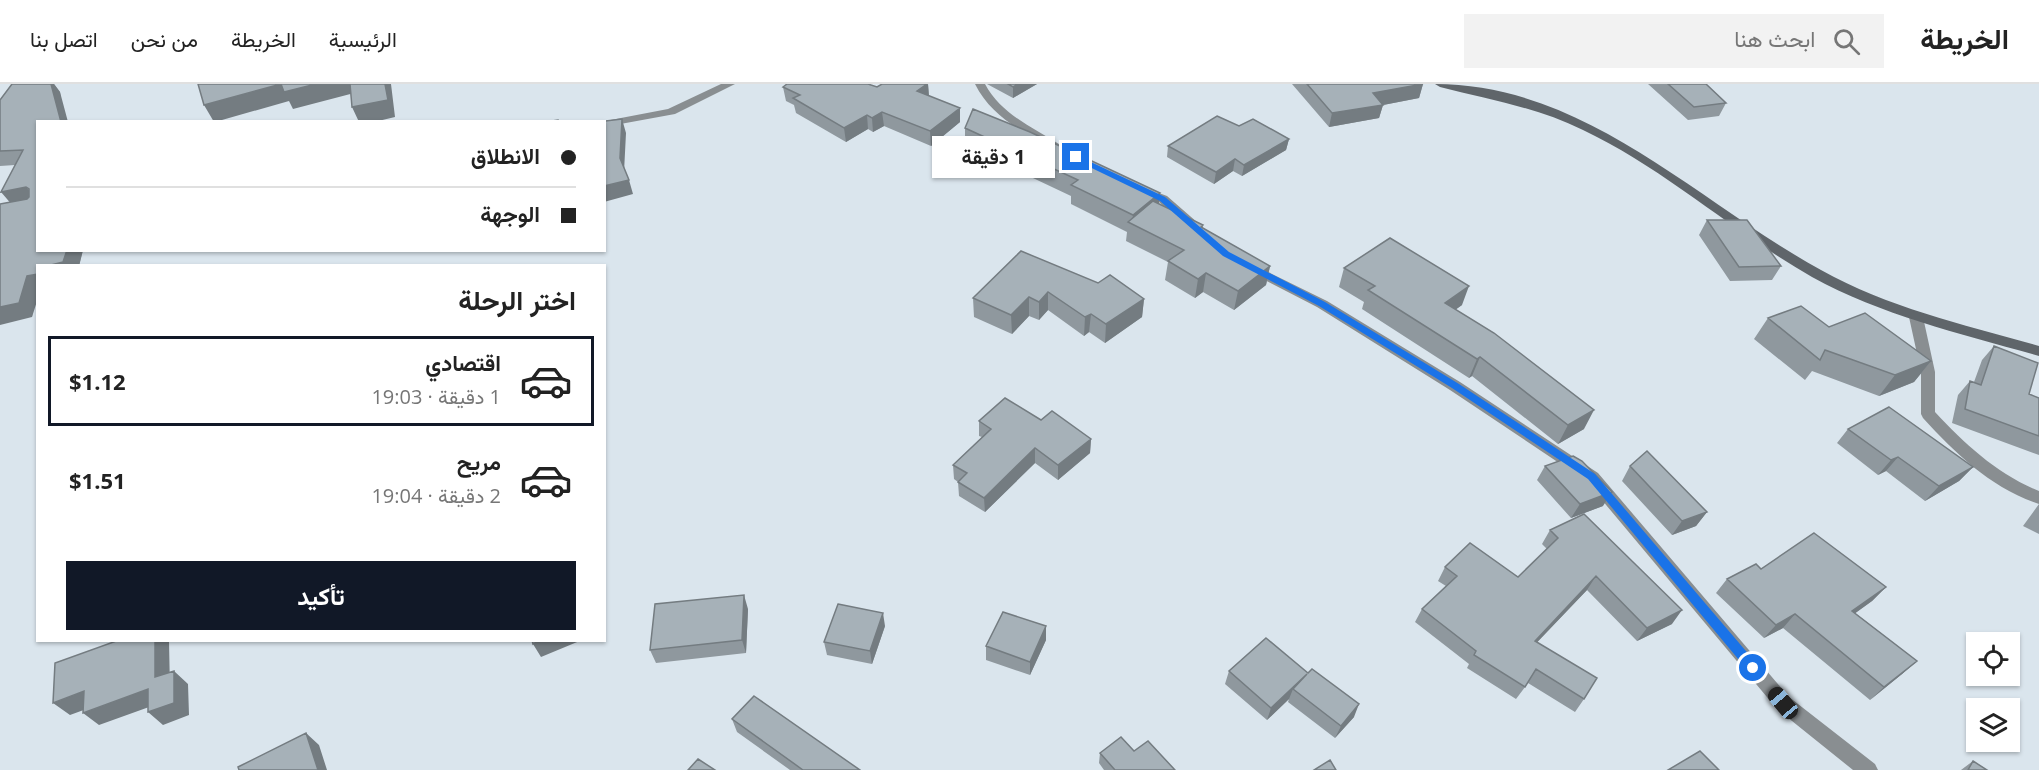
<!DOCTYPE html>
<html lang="ar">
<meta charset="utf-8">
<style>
body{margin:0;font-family:"Open Sans",Vazirmatn,sans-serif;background:#f2f2f2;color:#222;direction:rtl;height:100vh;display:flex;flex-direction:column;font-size:22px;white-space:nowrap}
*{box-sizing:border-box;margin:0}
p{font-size:20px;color:#767676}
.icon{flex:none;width:33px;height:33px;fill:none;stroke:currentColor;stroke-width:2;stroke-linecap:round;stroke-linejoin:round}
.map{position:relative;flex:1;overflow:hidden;direction:ltr}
.details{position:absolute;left:36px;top:180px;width:570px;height:378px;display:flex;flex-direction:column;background:#fff;border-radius:0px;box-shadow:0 2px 4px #0004;direction:rtl}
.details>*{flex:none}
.top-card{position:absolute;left:36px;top:36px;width:570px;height:132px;border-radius:0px;box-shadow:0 2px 4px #0004;direction:rtl;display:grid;align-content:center;height:132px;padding:0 30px;background:#fff}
.fabs{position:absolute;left:1966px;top:548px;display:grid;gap:12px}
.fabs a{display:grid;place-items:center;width:54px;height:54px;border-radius:0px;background:#fff;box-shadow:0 2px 4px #0004;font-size:30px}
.end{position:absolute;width:27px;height:27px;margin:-14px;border:8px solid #1a73e8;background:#fff;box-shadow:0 0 0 3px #fff}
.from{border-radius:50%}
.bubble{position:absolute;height:42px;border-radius:0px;background:#fff;box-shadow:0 2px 4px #0004;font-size:20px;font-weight:700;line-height:42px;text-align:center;direction:rtl}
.car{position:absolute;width:18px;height:36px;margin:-18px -9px;border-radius:8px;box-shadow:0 0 4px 2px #0007;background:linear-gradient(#222 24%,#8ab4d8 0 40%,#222 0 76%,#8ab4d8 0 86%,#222 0)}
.top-card b{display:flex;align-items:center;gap:21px;height:57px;font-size:22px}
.top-card b+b{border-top:2px solid #e0e0e0}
.top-card i{width:15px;height:15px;background:#222}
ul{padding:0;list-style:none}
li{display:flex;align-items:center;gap:18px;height:90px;margin:0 12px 9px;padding:0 18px;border:3px solid transparent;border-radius:0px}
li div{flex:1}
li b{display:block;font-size:22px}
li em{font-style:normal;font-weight:700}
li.current{border-color:#111827}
li>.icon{width:54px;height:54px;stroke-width:1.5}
h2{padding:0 30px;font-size:27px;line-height:72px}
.primary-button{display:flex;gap:12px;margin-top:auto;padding:12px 30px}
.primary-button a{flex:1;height:69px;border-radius:0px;background:#111827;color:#fff;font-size:24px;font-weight:700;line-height:69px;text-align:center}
header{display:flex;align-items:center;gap:36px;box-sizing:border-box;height:84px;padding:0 30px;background:#fff;border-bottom:2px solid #e0e0e0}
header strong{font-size:28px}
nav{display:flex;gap:33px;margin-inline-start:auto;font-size:21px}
.search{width:420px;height:54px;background:#f2f2f2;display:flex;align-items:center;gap:15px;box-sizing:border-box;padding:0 21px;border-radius:0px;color:#767676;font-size:22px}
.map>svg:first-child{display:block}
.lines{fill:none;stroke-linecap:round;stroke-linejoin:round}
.minor{fill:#898e91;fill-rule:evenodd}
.secondary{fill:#5f656a;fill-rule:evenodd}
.wall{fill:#8f989e}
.shaded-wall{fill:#747c81}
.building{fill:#a6b1b8;stroke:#747c81;stroke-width:1.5}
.route{fill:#1a73e8}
</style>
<header>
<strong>الخريطة</strong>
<div class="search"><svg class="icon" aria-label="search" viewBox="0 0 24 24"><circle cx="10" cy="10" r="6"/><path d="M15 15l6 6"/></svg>ابحث هنا</div>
<nav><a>الرئيسية</a><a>الخريطة</a><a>من نحن</a><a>اتصل بنا</a></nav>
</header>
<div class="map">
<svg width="2039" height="686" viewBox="0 0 2039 686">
<rect width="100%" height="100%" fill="#dae5ed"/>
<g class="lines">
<path class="minor" d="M721,0h14l-60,30 -71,13v-5h-4l68,-13z
M975,0h10c16,30 47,43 74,60v4h-8c-30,-17 -60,-32 -76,-64z
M1143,103l24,9 31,27 2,3 -2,3h-8l-31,-27 -20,-8 -2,-3z
M1252,180l75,37 133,81 138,91 191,224 86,67 3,6h-25l-76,-61 -191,-228 -136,-91 -133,-83 -70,-36 -2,-3 2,-3z
M1916,228l7,5 12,55v40c31,33 62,62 104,79v13c-48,-16 -83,-50 -116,-86l-2,-4v-42l-12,-55z"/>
<path class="secondary" d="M1435,0c151,0 262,118 386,186 68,38 144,55 218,76v10c-77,-22 -156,-40 -227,-79 -79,-45 -147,-108 -229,-147 -47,-23 -93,-30 -143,-43z"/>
</g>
<path class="wall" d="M12,0h42l6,8 23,158 -4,16h-41l-6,51 -22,-115 5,-37 -15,1v-66z
M928,0l1,12 31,26 -29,24 -47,-20 -11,6 -5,-3 -22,13 -50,-29 -2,-8 -8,-4 -3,-14h94z
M987,0h50l-24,14z
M1292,0h131l-4,14 -36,7 -4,13 -50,9z
M1648,0h58l20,19 -7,13 -31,4z
M1239,42l50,13 -3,11 -44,26 -9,-5 -19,13 -47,-27 1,-11z
M965,44l195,65 -1,11 44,21v3l67,38 -4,19 -32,25 -31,-18 -8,6 -30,-18 3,-18 -42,-21 1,-9 -56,-28v-8l-106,-50z
M1707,136l74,46 -9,14 -42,1 -31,-46z
M1344,184l118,37 -7,5 129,119 -26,15 -86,-68 -3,2 -107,-69 2,-7 -25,-15z
M1098,199l46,16 -2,18 -37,26 -16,-11 -5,4 -36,-26 -9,10 -10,-4 -17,18 -38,-17 -1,-19z
M1768,234l61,9 102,34 -17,21 -35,14 -67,-25 -7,9 -51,-41z
M1994,262l35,48 10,4v57l-87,-32 6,-28 12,-14 4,1 8,-22z
M1041,336l50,19 -1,14 -32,27 -23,-17 -50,49 -26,-16 -1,-14 -4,-3 -1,-14 29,-28 -3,-1v-15z
M1848,345l125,38 -14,14 -34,20 -39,-30 -8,4 -41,-32z
M1545,382l58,40 -32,12 -34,-38z
M1630,382l77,46 -11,14 -24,9 -50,-54z
M2039,420v30l-16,-8z
M1550,446l122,94 -35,17 -50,-51 -50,52 47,57 -9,13 -47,-29 -12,16 -49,-31 2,-4 -54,-42 7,-13 24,-23 -8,-5 7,-14 73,10 29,-28 -5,-5z
M1761,485l125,18 -14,14 -17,12 62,48 -15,13 -32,26 -87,-72 -19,10 -48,-45 11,-14z
M748,525l-2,44 -90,10 -6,-13z
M885,542l-13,38 -45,-9 -3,-13z
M1046,542v14l-16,35 -44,-15v-14z
M1266,554l88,79 -19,21 -47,-36 1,-3 -22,21 -42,-36 4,-13z
M732,635l128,51h-70l-53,-38z
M1134,667l41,19h-71l-5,-7 1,-10z
M1973,677l14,9h-26z"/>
<path class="shaded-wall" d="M51,0h3l6,8 8,30h-7z
M281,0h73l4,8 -65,17 -4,-8 -74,21h-1l-10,-17z
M385,0h6l4,33 -21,5h-15l-7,-15z
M928,0l1,14 -12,-7z
M1018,0h19l-24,14v-11z
M1423,0l-4,14 -36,7 -4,13 -50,9 3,-14 41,-20z
M960,24v14l-29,24 -1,-15z
M882,28l2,14 -11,6 -1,-14z
M867,31l1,14 -22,13 -2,-14z
M622,35l4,14 -2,39 -4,-14z
M1289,55l-3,11 -44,26 2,-11z
M1235,75l-2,12 -19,13 2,-12z
M629,96l4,14 -29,8v-16z
M26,103l12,15 -25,4 -12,-14z
M1160,109l-2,19 -26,12 1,-9z
M67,166h16l-4,16h-32z
M1270,182l-4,19 -32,25 4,-19z
M1206,189l-3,19 -8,6 3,-19z
M38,190v24l-6,19 -32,8v-18l27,-31z
M1469,202l-7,19 -24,17 7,-19z
M1048,208v18l-9,10v-18z
M1029,213v19l-17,18 -1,-19z
M1144,215l-2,18 -37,26 1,-19z
M1091,230l-2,18 -5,4 1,-19z
M1480,273l-8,19 -3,2 8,-19z
M1931,277l-17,21 -35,14 16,-21z
M1594,326l-10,19 -26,15 10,-19z
M1091,355l-1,14 -32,27v-15z
M1035,364v15l-50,49 -1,-14z
M1898,373l-12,14 -8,4 13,-15z
M1973,383l-14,14 -34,20 14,-15z
M1612,408l-9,14 -32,12 9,-14z
M1707,428l-11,14 -24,9 10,-14z
M1596,492l-9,14 -61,64 9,-13z
M1886,503l-14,14 -33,24 13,-14z
M744,511l4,14 -2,44 -4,-13z
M1682,526l-10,14 -35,17 10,-13z
M883,529l2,13 -13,38 -2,-13z
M1795,530l-12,14 -19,10 12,-13z
M1046,542v14l-16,35v-13z
M155,556l14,1 1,49 -15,-13z
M540,556h42l-41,17 -8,-13z
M1917,577l-15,13 -32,26 14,-13z
M174,587l14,13 1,31 -26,10 -15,-13z
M1307,590l-14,15 -4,10 -22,21 4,-12z
M148,605l15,13 -64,23 -16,-12z
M84,607l16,13 -30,11 -17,-12z
M1359,620l-5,13 -19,21 6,-12z
M306,649l13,12 8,25h-9z"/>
<path class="building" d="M12,0h39l10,38h-23v128h29l-4,12 -16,4h-9v8l-11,2 -8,27 -19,4v-103l27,-5 2,-2v-8l-3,-2 -25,5 22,-42 -23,1v-51z
M198,0h118l-32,8 -3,-8 -77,21z
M350,0h35l3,16 -36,7z
M787,0h81l9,3 5,-3h45l-10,7 43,17 -30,23 -48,-19 -10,6 -5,-3 -23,13 -51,-30 7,-3 -17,-8z
M1008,0h10l-5,3z
M1307,0h116l-50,9 10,12 -51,8z
M1668,0h38l20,19 -32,4z
M973,25l57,23 130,61 -27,22 -62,-30 7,-5 -113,-52z
M1217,32l22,10 14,-7 36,20 -45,26 -9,-6 -19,13 -48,-26z
M622,35l-2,39 9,22 -25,6v-64h-7z
M558,36v2h-13z
M1153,117l50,24 -2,2 69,39 -32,25 -32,-18 -8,6 -30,-18 16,-11 -56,-28z
M1707,136h40l34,46 -42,1z
M1390,154l79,48 -24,17 49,30 100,77 -26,15 -88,-68 -3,2 -109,-69 7,-4 -31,-18z
M1021,167l77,32 12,-8 34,24 -38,25 -15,-10 -6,3 -37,-25 -9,10 -10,-5 -18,18 -38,-17z
M1801,222l28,21 36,-14 66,48 -36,14 -70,-25 -5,10 -52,-42z
M1994,262l44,17 -9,31 10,4v38l-74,-27 5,-28 11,4z
M1005,314l36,22 11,-9 39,28 -33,26 -23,-17 -51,50 -26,-16 9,-9 -14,-8 38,-36 -12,-8z
M1889,323l84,60 -34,19 -41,-29 -7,3 -43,-31z
M1647,367l60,61 -25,9 -52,-55z
M1573,372l9,5 30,31 -32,12 -35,-38z
M1584,430l98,96 -35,18 -51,-52 -61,65 62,37 -13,21 -48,-30 -11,18 -51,-32 2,-4 -54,-42 35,-33 -12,-9 25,-24 48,34 40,-39 -8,-8z
M1814,449l72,54 -34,24 65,50 -33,26 -89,-73 -19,11 -49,-46 29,-15 5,5z
M744,511l-2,45 -92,10 5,-46z
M838,520l45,9 -13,38 -46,-9z
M1003,528l43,14 -16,36 -44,-16z
M1266,554l42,35 4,-4 47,35 -18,22 -48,-37 14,-15 -36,34 -42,-37z
M119,556h36v37l19,-6v32l-26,9v-23l-65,24 1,-22 -31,12 2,-40z
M532,556h8l-7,4z
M754,612l106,74h-57l-71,-51z
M306,649l12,37h-79l-1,-3z
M1121,653l13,14 14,-10 27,29h-60l-15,-17z
M1700,667l19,19h-51z
M698,675l17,11h-27z
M1330,676l6,10h-22z
M1973,677l14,9h-19z"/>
<path class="route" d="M1076,71l89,42 64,55 96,50 134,82 136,90 162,190v8h-8l-161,-193 -136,-91 -133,-82 -96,-50 -63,-55 -87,-42 -1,-2z"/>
</svg>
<div class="fabs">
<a><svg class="icon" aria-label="locate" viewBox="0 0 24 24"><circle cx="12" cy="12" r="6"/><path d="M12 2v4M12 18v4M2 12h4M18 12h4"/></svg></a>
<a><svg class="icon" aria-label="layers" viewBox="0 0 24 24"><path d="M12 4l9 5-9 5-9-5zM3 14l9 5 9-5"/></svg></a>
</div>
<i class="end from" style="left:1753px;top:584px"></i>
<i class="end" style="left:1076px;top:73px"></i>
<div class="bubble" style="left:932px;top:52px;width:123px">1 دقيقة</div>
<i class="car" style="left:1783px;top:619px;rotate:320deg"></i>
<div class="top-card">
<b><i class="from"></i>الانطلاق</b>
<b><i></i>الوجهة</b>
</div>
<section class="details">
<h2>اختر الرحلة</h2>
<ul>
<li class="current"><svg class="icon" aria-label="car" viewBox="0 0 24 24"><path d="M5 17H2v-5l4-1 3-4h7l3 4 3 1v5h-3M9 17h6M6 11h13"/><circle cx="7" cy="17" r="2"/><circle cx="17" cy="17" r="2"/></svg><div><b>اقتصادي</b><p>1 دقيقة · 19:03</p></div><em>$1.12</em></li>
<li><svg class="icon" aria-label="car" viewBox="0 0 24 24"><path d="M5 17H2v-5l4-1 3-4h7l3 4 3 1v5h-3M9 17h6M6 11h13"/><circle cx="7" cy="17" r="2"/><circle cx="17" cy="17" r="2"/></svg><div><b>مريح</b><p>2 دقيقة · 19:04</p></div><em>$1.51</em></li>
</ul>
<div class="primary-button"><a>تأكيد</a></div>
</section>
</div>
